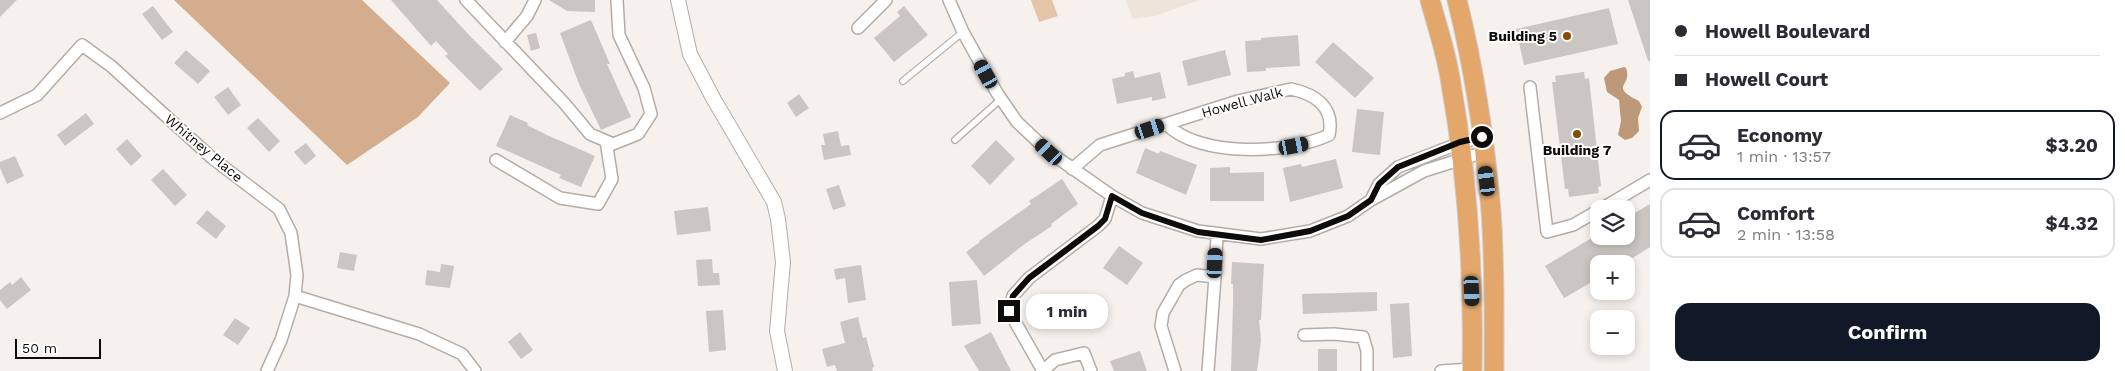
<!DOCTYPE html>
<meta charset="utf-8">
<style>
body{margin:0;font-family:"Work Sans",sans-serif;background:#f7f7f7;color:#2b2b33;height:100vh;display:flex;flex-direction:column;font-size:19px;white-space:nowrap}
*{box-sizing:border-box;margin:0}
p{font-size:16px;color:#7c7c81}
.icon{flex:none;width:28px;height:28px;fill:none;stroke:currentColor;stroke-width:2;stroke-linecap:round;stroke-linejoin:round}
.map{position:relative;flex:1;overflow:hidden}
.sheet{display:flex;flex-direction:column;background:#fff;width:475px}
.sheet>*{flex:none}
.hud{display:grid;align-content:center;height:110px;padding:0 25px;background:#fff}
.fabs{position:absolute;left:1590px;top:200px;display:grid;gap:10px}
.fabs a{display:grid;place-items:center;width:45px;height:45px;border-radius:10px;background:#fff;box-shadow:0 2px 8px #0003;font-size:25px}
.scale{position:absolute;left:15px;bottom:12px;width:86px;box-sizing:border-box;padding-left:5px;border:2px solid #0e0c0a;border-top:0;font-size:14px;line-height:18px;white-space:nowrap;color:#0e0c0a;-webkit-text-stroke:4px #fff;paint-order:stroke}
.end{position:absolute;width:22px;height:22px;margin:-11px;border:6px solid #0e0c0a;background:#fff;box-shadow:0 0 0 2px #fff}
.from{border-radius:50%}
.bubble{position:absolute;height:35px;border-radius:15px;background:#fff;box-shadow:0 2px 8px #0003;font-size:16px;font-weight:700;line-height:35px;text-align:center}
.car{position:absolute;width:15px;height:30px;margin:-15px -8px;border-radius:6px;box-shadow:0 0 4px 1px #0007;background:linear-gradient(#222 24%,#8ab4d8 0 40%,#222 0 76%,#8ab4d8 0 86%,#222 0)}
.hud b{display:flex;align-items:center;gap:18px;height:48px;font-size:19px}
.hud b+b{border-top:1px solid #e1e1e2}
.hud i{width:12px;height:12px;background:#2b2b33}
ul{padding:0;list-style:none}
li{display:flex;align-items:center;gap:15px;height:70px;margin:0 10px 8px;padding:0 15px;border:2px solid #e1e1e2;border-radius:15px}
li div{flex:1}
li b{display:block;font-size:19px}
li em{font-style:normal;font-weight:700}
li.current{border-color:#111827}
li>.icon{width:45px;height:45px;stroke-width:1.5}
.action{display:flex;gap:10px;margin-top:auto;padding:10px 25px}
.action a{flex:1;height:58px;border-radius:15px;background:#111827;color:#fff;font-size:20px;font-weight:700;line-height:58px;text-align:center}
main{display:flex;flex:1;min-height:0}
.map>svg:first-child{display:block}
.built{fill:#efe4da}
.green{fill:#e5c4a8}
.forest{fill:#d3ad8d}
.water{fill:#be9979}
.building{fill:#cbc6c1}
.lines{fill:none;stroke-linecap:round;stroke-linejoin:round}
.service-casing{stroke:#b2ada8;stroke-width:8}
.minor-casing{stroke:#b2ada8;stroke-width:14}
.tertiary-casing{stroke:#b2ada8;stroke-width:16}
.trunk-casing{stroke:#cfcece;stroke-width:21}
.service{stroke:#fff;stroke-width:5.5}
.minor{stroke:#fff;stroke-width:11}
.tertiary{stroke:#fff;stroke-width:14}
.trunk{stroke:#e3a66b;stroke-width:19}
.route{stroke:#0e0c0a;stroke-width:6}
.poi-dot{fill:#864c03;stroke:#fff;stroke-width:2}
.labels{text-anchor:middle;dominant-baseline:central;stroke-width:4;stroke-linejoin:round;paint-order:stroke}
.poi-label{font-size:14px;font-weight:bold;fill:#0e0c0a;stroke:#fff;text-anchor:end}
.street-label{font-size:14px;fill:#0e0c0a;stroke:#fff}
</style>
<main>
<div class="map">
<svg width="1650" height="371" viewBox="0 0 1650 371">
<rect width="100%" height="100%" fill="#f7f1ed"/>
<path class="built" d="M1126,0h74l-45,16 -22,3z"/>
<path class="green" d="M1031,0h21l6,16 -19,6z"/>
<path class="forest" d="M174,0h188l88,83 -32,34 -71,48z"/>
<path class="water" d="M1624,67l2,1c7,19 -18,17 13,33l3,6 -4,11 1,13 -7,7 -7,2 -7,-5 3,-14 -2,-21 -12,-8 -3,-14 6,-7z"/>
<path class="building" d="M0,0h17l-17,17z
M391,0h46l31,34 35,35 -23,22 -35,-35 3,-2 -12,-13 -5,5z
M549,0h46v12l-28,-1z
M1628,0h22v61h-2z
M153,6l20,26 -11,8 -20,-26z
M904,6l24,29 -34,27 -20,-24 26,-22 -3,-4z
M1609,8l9,36 -94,21 -8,-36z
M591,20l19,44h-3l24,53 -30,13 -22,-46 -19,-51z
M536,33l4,15 -9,3 -4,-16z
M1298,35l2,31 -34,2v3l-19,1 -2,-31 16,-1v-2z
M1333,42l41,36 -19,20 -40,-36z
M186,50l24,21 -12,13 -24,-21z
M1225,50l6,25 -43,11 -6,-25z
M1133,71l2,7 25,-6 6,26 -14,3v-4l-35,7 -5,-25 13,-3v-3z
M1584,72l1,7 4,-1 12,108 -3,1 1,6 -30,4 -1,-8h-3l-13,-107h4l-1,-6z
M228,87l13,18 -13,10 -14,-18z
M799,94l10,14 -13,9 -9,-14z
M1357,109l27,3 -4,43 -28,-3z
M86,113l8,11 -29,22 -8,-11z
M510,115l18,8 -1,2 20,10 48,21 -14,31 -22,-9 2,-3 -65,-29z
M258,118l22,23 -11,11 -22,-24z
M838,131l3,15 8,-1 2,10 -27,5 -3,-15h4l-2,-11z
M127,139l15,17 -11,10 -15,-17z
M996,140l19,19 -25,26 -19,-19z
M306,143l10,13 -11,9 -11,-13z
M1145,148l14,6 1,-3 37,14 -11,30 -50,-22z
M15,156l9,20 -17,8 -7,-16v-6z
M1336,159l7,29 -53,14 -7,-34 18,-4 1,3z
M1230,167v6l34,-1v29h-54v-33z
M163,169l24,26 -12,11 -24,-26z
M1062,179l16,25 -27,20 1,2 -26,17 -42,33 -18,-24 14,-10 -1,-1 52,-37 -2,-3z
M839,185l7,21 -13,4 -7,-21z
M1650,204v43l-27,17h-24v14l-35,20 -19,-32 50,-30h31v-18z
M708,207l3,24 -34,4 -3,-24z
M207,210l19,16 -10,13 -20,-16z
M1119,246l24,17 -16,22 -24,-17z
M340,252l17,3 -3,16 -17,-3z
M712,259l1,14h6l1,12 -22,1 -2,-26z
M1232,262l32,2 -3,56h-2l2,20 -4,31h-26l2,-67v-20h-2z
M441,264l13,2 -4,22 -25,-3 2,-15 13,2z
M861,265l5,35 -18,3 -3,-25 -9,2 -2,-11z
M21,277l10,13 -24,19 -7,-9v-10l10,-8 2,3z
M977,280l4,44 -29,2 -3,-44z
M1377,292v19l-74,3 -1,-20z
M1409,303l3,53 -19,2 -3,-54z
M723,310l3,40 -17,2 -3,-41z
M858,317l5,21 3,-1 8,30 -2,1 1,3h-36l-2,-6 -8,2 -5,-18 23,-6 -5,-21z
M235,318l15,10 -12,17 -15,-10z
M520,332l13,18 -12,9 -13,-17z
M991,332l20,39h-32l-15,-25z
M1318,349h19v22h-19z
M1140,351l7,20h-33l-4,-10z"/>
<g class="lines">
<defs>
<path id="service" d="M903,81l60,-49
M955,140l46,-41"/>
<path id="minor" d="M466,0l99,104 25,30 23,10 25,-10 13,-20 -7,-26 -25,-53 -2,-35
M949,0l14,32 34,61 20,29 32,30 63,44 30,17 56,18 63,8 49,-8 38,-15 23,-16 53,-29 60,-19
M858,28l28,-28
M505,42l22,-26 8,-16
M1530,87l17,145 26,-7 26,-15
M1291,89c24,5 44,18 38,46 -41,19 -129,23 -163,-11l72,-23z
M0,113l37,-18 45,-50 29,21 101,92 67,51 12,24 6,42 -2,21 -14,44 -14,31
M496,160l64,38 38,6 14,-25 -6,-38
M1072,169l28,-24 66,-21
M1371,200l8,-16 19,-17 62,-24 22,-6
M1601,209l49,-29
M1215,277l2,-42
M295,296l124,38 43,20 13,17
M1304,335l30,-1 29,3 4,14v20
M1043,371l-34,-60 4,-15 16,-18 69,-52 7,-7 7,-23
M1043,371l12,-11 29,-7 7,18
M1175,371l-14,-45 2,-13 16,-28 7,-5 11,-5 18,2 -7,94
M1441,371l31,-2"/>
<path id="tertiary" d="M678,0l12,54 23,44 61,104 4,17 5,43 -6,69 8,40"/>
<path id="trunk" d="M1430,0c7,26 16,52 20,78 17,94 24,197 22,293
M1457,0c17,68 28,141 34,211 4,53 3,107 3,160"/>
</defs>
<use href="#service" class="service-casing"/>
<use href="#minor" class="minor-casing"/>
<use href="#tertiary" class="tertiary-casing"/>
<use href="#trunk" class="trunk-casing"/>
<use href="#service" class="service"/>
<use href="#minor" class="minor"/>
<use href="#tertiary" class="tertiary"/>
<use href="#trunk" class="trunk"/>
</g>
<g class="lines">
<path class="route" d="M1009,311l4,-15 16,-18 69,-52 7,-7 7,-23 30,17 56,19 63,8 49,-9 38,-15 23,-16 8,-16 19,-17 62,-25 22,-5"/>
</g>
<g class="poi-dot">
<circle cx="1567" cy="36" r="5"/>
<circle cx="1577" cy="134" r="5"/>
</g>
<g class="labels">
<g class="poi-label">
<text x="1557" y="36">Building 5</text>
<text x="1577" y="150" text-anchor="middle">Building 7</text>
</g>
<g class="street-label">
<text transform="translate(1242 102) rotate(-15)">Howell Walk</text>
<text transform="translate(204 148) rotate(40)">Whitney Place</text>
</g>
</g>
</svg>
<div class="fabs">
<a><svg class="icon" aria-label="layers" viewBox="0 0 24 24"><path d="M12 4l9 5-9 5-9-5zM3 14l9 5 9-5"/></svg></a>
<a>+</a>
<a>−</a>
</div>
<div class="scale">50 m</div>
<i class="end from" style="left:1482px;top:137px"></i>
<i class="end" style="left:1009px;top:311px"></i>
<div class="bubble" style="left:1026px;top:294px;width:82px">1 min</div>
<i class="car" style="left:986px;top:74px;rotate:331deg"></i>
<i class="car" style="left:1150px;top:129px;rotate:72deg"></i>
<i class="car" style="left:1294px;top:146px;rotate:79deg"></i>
<i class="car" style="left:1049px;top:152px;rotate:313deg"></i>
<i class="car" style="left:1487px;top:181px;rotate:353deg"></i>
<i class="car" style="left:1215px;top:263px;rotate:3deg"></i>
<i class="car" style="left:1472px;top:291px;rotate:177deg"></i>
</div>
<section class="sheet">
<div class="hud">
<b><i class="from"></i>Howell Boulevard</b>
<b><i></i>Howell Court</b>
</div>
<ul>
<li class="current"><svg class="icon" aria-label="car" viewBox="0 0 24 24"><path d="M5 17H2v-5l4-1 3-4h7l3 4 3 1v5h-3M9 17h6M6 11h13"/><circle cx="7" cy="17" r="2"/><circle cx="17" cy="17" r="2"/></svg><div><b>Economy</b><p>1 min · 13:57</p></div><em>$3.20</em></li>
<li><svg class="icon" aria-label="car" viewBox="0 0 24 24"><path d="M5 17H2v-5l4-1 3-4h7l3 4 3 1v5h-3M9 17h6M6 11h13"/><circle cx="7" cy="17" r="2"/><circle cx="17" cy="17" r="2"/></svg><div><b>Comfort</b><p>2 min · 13:58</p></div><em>$4.32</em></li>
</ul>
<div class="action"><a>Confirm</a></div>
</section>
</main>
